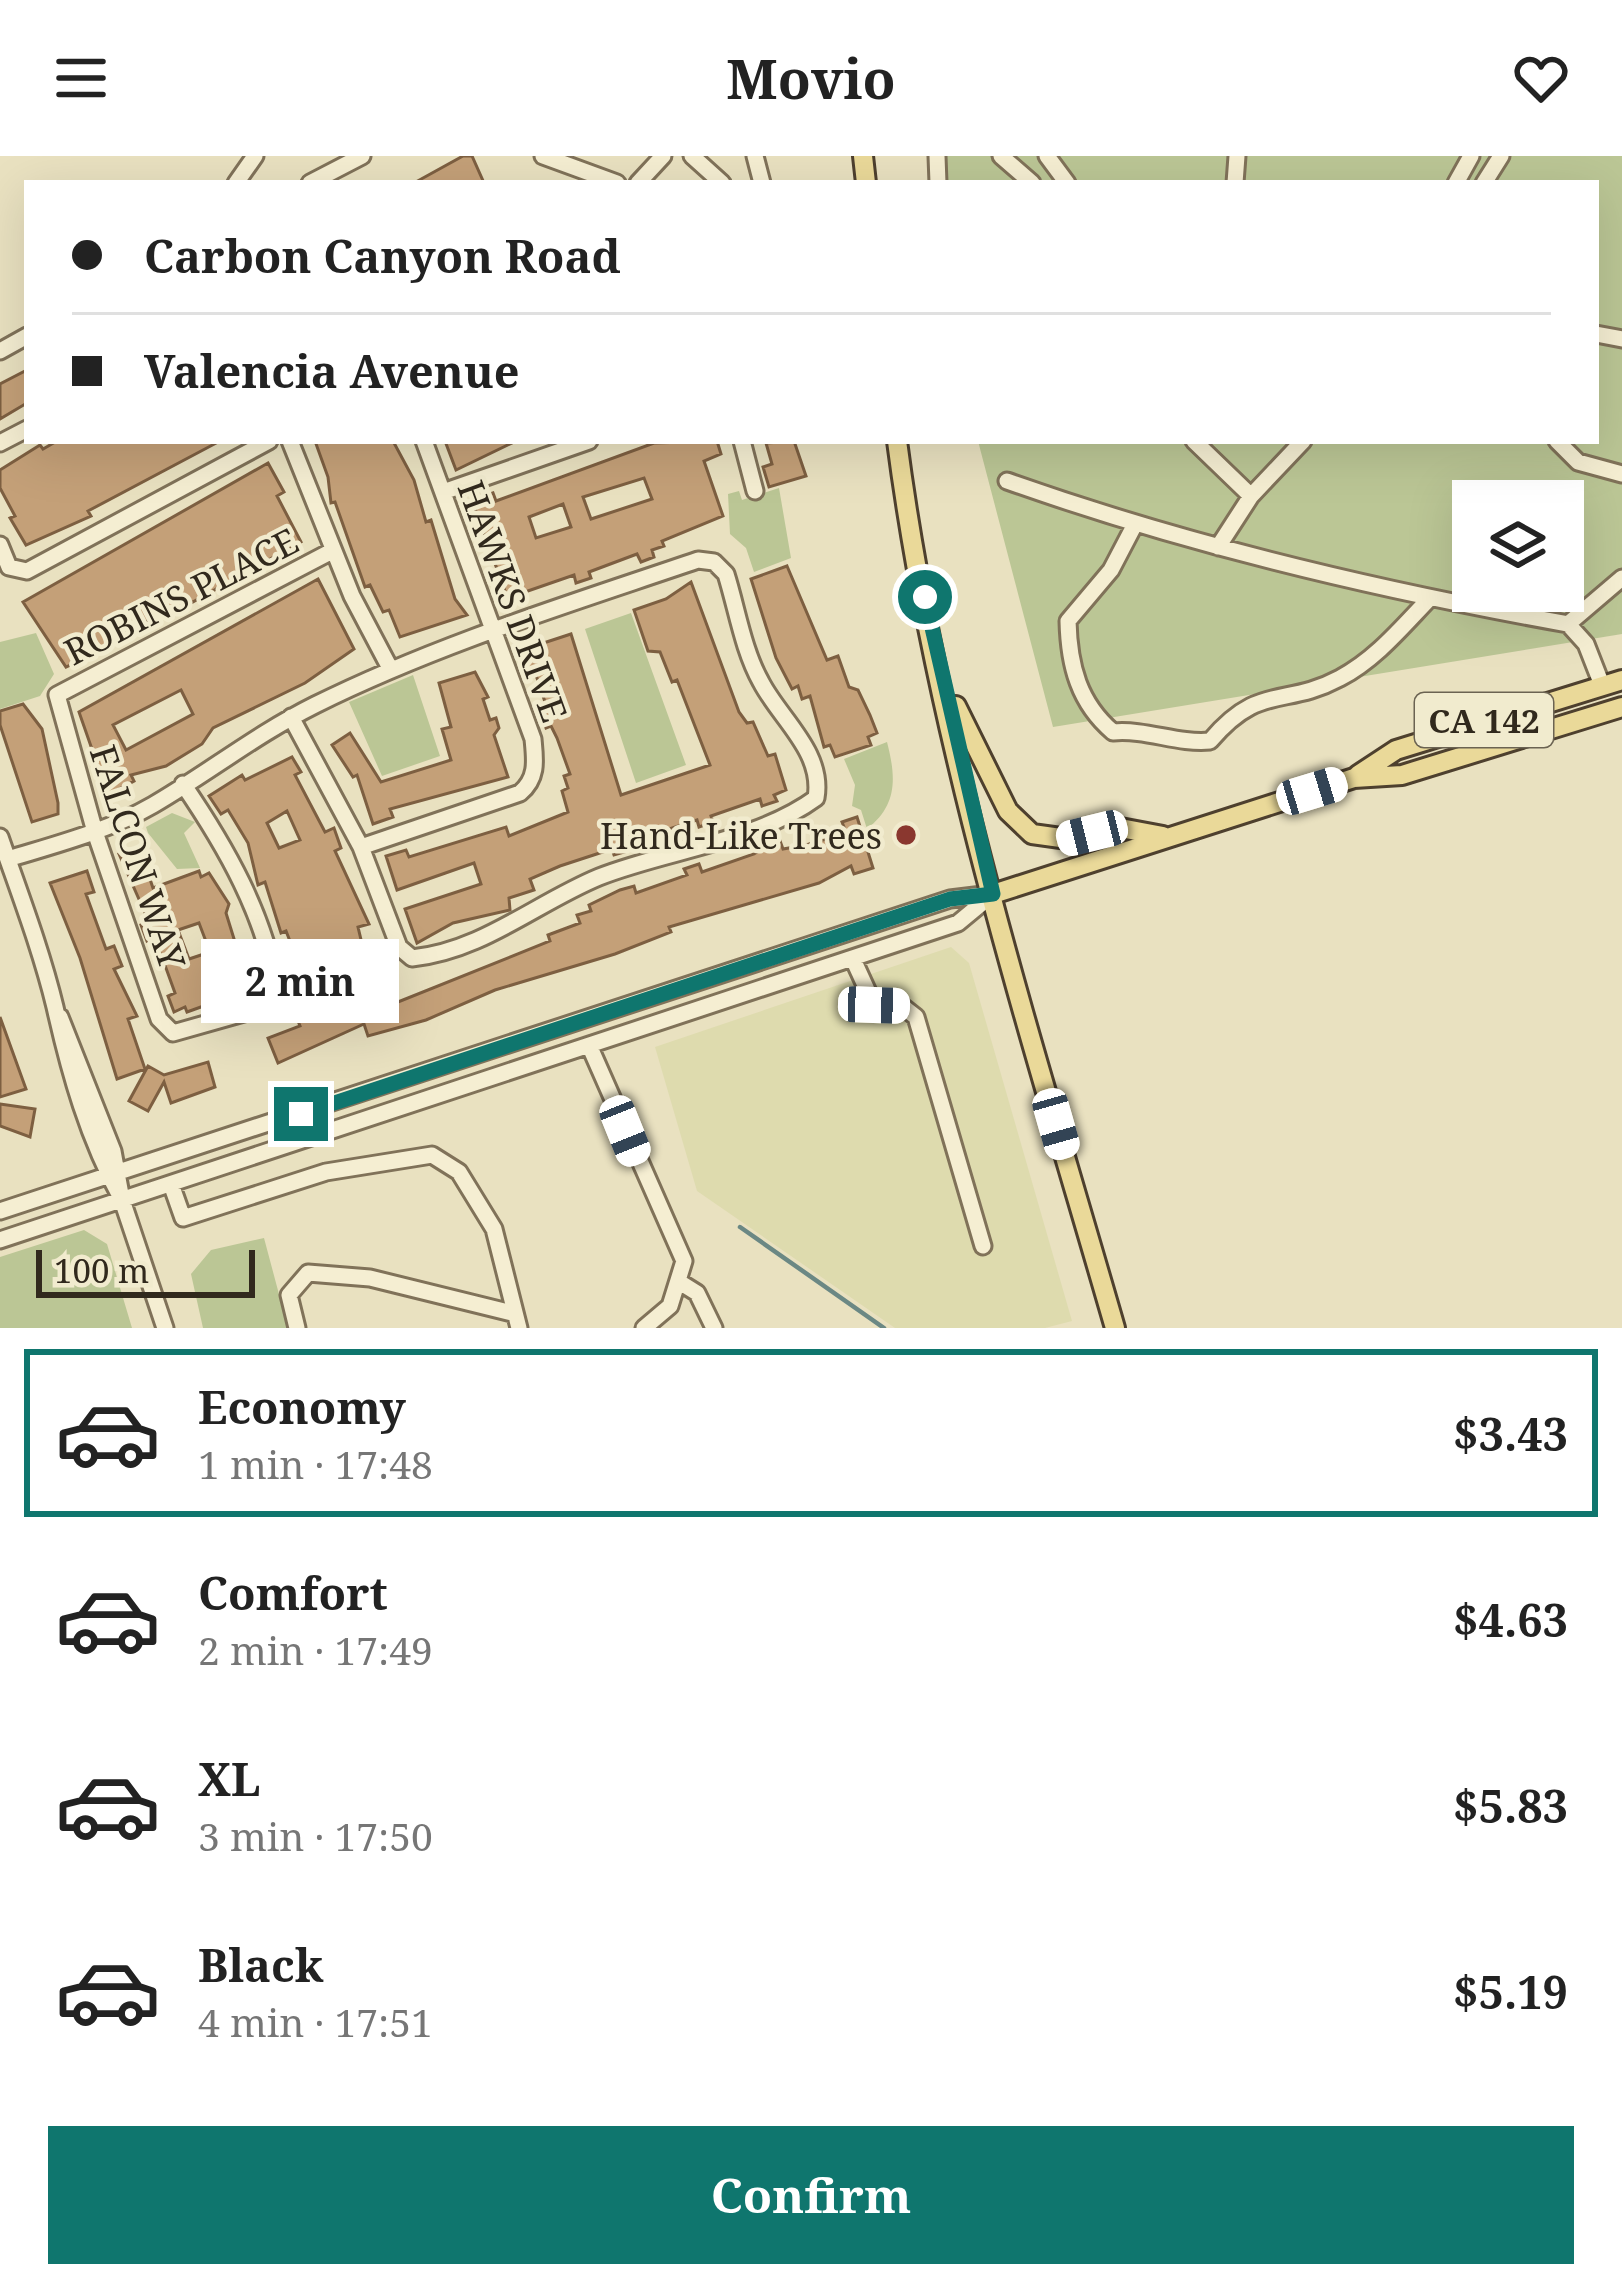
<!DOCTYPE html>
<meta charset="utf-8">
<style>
body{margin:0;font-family:"Noto Serif",serif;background:#f6f6f6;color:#222;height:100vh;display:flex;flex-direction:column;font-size:45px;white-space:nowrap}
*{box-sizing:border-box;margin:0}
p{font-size:39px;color:#767676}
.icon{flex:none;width:66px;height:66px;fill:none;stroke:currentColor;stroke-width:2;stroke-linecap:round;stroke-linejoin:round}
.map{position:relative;height:1172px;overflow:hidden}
.panel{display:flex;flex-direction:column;background:#fff;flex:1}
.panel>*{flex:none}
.hud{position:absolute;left:24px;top:24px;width:1575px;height:264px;border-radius:0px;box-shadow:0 12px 48px #0002;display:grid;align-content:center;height:264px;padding:0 48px;background:#fff}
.buttons{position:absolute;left:1452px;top:324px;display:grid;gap:24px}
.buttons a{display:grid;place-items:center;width:132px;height:132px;border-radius:0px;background:#fff;box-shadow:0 12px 48px #0002;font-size:60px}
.scale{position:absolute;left:36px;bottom:30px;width:219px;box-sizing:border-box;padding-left:12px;border:6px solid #31291d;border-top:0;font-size:33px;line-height:42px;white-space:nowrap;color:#31291d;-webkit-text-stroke:9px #f1ebce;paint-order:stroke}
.end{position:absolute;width:54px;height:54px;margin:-27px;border:15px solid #0f766e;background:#fff;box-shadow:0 0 0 6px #fff}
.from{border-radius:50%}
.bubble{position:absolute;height:84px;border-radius:0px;background:#fff;box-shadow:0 12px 48px #0002;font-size:39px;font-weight:700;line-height:84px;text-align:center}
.car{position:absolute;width:36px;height:72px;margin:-36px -18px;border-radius:15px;box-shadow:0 0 9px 3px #0007;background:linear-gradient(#fff 24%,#345 0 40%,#fff 0 76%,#345 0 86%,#fff 0)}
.hud b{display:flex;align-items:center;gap:42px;height:114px;font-size:45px}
.hud b+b{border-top:3px solid #e0e0e0}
.hud i{width:30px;height:30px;background:#222}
ul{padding:21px 0 0;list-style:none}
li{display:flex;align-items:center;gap:36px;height:168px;margin:0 24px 18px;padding:0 24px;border:6px solid transparent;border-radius:0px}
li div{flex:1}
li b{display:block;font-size:45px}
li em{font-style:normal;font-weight:700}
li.current{border-color:#0f766e}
li>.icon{width:108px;height:108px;stroke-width:1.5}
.cta{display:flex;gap:24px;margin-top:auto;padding:24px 48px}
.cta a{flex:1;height:138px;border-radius:0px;background:#0f766e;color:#fff;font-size:48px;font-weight:700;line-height:138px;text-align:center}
header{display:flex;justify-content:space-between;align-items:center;height:156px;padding:0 48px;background:#fff;font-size:54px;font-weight:700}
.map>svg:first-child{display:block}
.farmland{fill:#dedbae}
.green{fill:#bbc695;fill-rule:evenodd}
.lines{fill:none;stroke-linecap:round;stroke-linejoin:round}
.stream{stroke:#6b8884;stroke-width:4.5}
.building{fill:#c4a078;stroke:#7d5f41;stroke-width:3;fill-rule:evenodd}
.minor-casing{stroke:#807259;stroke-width:21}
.major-casing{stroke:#4e402e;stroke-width:24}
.minor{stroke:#f5eed2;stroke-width:15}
.major{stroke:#ead999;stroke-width:18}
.route{stroke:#0f766e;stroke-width:15}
.poi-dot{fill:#8a372f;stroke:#f1ebce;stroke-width:4.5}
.labels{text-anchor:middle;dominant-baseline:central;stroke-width:9;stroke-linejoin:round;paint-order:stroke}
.shield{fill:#f1ebce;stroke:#6b6352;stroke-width:3}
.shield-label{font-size:33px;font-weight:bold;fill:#31291d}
.street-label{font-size:36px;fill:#31291d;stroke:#f1ebce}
.poi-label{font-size:36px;fill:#31291d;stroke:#f1ebce;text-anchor:end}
</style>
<header><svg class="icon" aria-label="menu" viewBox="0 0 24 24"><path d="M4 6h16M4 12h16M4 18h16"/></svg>Movio<svg class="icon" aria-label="heart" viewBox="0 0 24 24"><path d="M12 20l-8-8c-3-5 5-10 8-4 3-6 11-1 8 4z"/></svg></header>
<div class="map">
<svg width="1622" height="1172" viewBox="0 0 1622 1172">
<rect width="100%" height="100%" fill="#e9e1c0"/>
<path class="farmland" d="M951,791l18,16 103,358 -27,7h-150l-198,-137 -42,-144z"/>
<path class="green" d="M939,0h683v478l-569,93 -75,-286h618v-258h-655zM1473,345h90v90h-90z
M779,332l12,70 -37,14 -8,-24 -16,-14 -2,-40 11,-3 3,9z
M631,457l55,152 -50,18 -51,-154z
M36,477l18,41 -14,22 -40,13v-67z
M413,519l27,81 -58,20 -33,-74z
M887,586c9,35 11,63 -20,87l-6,-19 -9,-4 3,-21 -11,-26z
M172,657l23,9 -11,11 16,35 -23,1 -29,-36 -2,-6z
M84,1074l23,14 25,84h-132v-71z
M264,1082l24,90h-85l-12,-54 20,-24z"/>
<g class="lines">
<path class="stream" d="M740,1071l144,101"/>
</g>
<path class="building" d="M463,0h9l12,27h-70z
M27,214v33l-27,16v-35z
M57,285h163l-132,70 3,5 -65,29 -16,-27 5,-2 -15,-28v-18l40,-25 3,4z
M315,285h78l21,39 12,42 5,-2 24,79 12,16 -67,22 -11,-27 -6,2 -13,-27 -5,2 -30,-85 -4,1 -3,-26z
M445,285h69v1l-58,28z
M717,285l4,13 -17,7 19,55 -61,25 2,5 -12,4 2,7 -13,5 -4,-8 -48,18 2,6 -15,5 -2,-8 -52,18 2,7 -14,5 -38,-105 21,-7 3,8 158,-58zM644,322l8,21 -61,20 -8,-22zM563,348l8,23 -35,11 -7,-21z
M794,285l12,35 -37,11 -6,-20 9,-3 -6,-21z
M268,307l16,29 -7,4 24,46 -139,77 -20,3 -30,16 3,6 -49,23 -43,-65z
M787,410l40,94 11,-4 11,31 9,3 12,25 7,18 -9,4 3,8 -36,12 -5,-12 -6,2 -14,-51 -8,3 -4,-13 -6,3 -16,-31 -25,-79z
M318,423l36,70 -49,34 -92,45 -11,16 -36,22 -35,9 3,6 -26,14 -29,-83zM181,534l12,24 -67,36 -13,-25z
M691,426l48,130 8,11 6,-1 15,34 7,-2 11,36 -12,5 3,6 -15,5 -2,-7 -49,17 2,6 -14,5 -2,-7 -71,23 2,8 -14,4 -2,-6 -52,17 -30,13 4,11 -25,8 1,12 -57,13 -36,20 -12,-34 76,-25 -7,-21 -77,27 -11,-34 20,-6 3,7 97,-30 3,9 59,-24 -6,-21 6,-3 -4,-12 6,-2 -13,-36 -6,-12 -5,2 -5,-14 7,-3 -12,-36 -12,-9 -5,-15 52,-17 50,161 89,-30 -33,-85 -5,2 -12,-30 -12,-1 -14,-41 32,-11z
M475,516l13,25 -5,2 7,21 6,-2 3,10 -5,7 14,42 -118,32 3,8 -20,7 -16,-49 -4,2 -21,-32 18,-12 31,49 70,-22 -9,-31 9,-2 -12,-44z
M23,548l19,25 16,74v11l-26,8 -32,-97v-14z
M292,601l9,15 -6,3 30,57 9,-4 7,20 -6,3 34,73 -11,3 5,21 25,58 162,-65 -2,-6 32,-12 -3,-8 14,-4 -2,-6 31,-15 14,-4 2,7 51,-18 -3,-6 15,-5 3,8 52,-18 25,-16 4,11 23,-4 27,-8 -2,-6 13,-4 -2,-5 15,-5 16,51 -19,6 -3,-8 -32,17 -150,44 2,5 -56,22 -120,36 -69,30 -58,16 -4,-12 -86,39 -10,-25 32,-12 -2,-5 20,-7 -1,-4 -31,-79 -5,2 -16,-51 -7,3 -10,-42 -20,-33 -7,4 -12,-18 33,-21 3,5zM287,655l13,29 -21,8 -12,-25z
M139,691l14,41 46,-17 2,6 8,-4 20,31 -3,9 17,55 8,-3 8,21 -72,26 -2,-5 -11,5 -6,-16 7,-3 -13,-36 -9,-18 -6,2 -6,-16 8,-3 -30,-68zM199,767l11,29 -21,7 -11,-29z
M87,715l7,21 -8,2 20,55 8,-3 8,20 -8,3 23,47 -9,3 17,50 -28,10 -37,-121 -30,-75z
M0,861l26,72 -26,8z
M208,906l7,25 -44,16 -7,-21 -16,29 -19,-10 19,-35 16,9z
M0,948l35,5 -5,28 -30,-11z"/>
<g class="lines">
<defs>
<path id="minor" d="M543,0l74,27
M692,0l30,27
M755,0l7,27
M937,0l1,27
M1001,0l31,27
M1047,0l20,27
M236,27l19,-27
M310,27l52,-27
M638,27l25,-27
M1235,27l2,-27
M1456,27l15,-27
M1484,27l17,-27
M1596,178l26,5
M0,195l27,-15
M290,285l62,155 39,74
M742,285l13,50
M1194,285l57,55
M1557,285l21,21 44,12
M0,287l27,-14
M1007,325c183,65 370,109 561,143l18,20 16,41
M443,336l146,-51
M1134,370l-23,44 -43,51c1,45 11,82 45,111 34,-3 64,12 97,9 50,-59 74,-33 130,-63 36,-19 62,-51 90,-80
M0,389l9,22 18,4 242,-130
M1218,391l33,-51 52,-55
M1568,468l54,-46
M183,628c43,63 82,131 94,207l-12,16 -92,26 -14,-14 -64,-187 -38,-137 275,-144
M0,681c19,55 41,112 55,170 15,67 33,131 67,193
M361,691l159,-54c18,-15 15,-33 13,-54l-109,-298
M8,703c49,-15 100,-28 145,-54 55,-32 104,-71 162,-100 123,-61 254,-101 383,-145l16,2 12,12c11,35 17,76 35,108 19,37 63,70 55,116 -60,44 -149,52 -217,79 -63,26 -117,74 -187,81l-13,-11 -38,-100 -70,-130
M853,803l21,46 28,1 14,11 67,229
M60,861l53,134 9,49 43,128
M589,889l95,216 -14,45 -26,22
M171,1028l12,34 143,-46 106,-17 27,17 35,57 25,99
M0,1055l950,-312 41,-5
M0,1084l958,-317 35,-29
M681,1127l16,10 17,35
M297,1172l-8,-33 19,-22 62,5 142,35"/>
<path id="major" d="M863,0l3,27
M897,285c39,301 134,596 218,887
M956,550l52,105 24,23 36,5 47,-12 48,9
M1358,619l38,-25 226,-70
M993,738l361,-116 48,-3 220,-68"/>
</defs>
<use href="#minor" class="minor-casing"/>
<use href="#major" class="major-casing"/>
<use href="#minor" class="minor"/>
<use href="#major" class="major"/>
</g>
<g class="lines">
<path class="route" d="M301,958l649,-215 43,-5 -68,-297"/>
</g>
<circle class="poi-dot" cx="906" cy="679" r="12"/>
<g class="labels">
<rect class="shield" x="1415" y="537" width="138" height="54" rx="9"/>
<g class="shield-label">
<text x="1484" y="564">CA 142</text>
</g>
<g class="street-label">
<text transform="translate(181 440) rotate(-27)">ROBINS PLACE</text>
<text transform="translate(513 445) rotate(70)">HAWKS DRIVE</text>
<text transform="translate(138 701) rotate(72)">FALCON WAY</text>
</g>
<g class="poi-label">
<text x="882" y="679">Hand-Like Trees</text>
</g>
</g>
</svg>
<div class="buttons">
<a><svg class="icon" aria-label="layers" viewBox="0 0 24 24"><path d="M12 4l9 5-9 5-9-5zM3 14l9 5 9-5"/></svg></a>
</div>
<div class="scale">100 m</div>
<i class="end from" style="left:925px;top:441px"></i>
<i class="end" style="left:301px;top:958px"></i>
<div class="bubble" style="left:201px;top:783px;width:198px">2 min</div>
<i class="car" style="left:1312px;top:635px;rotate:73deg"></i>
<i class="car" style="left:1092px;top:677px;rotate:256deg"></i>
<i class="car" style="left:874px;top:849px;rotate:92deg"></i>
<i class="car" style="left:1056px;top:968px;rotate:164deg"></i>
<i class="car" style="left:625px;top:975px;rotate:158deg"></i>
<div class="hud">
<b><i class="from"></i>Carbon Canyon Road</b>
<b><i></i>Valencia Avenue</b>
</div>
</div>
<section class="panel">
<ul>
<li class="current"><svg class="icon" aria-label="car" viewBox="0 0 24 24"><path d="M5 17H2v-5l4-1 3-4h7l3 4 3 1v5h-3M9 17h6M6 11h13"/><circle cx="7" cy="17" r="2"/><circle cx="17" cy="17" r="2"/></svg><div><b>Economy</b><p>1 min · 17:48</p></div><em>$3.43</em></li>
<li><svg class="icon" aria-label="car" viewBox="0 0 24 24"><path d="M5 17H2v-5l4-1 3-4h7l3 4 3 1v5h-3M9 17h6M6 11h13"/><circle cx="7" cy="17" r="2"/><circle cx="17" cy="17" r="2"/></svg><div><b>Comfort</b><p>2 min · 17:49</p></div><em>$4.63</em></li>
<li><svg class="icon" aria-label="car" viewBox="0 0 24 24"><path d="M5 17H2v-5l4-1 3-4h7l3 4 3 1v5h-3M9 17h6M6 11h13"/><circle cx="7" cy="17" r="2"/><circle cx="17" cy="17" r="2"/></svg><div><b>XL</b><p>3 min · 17:50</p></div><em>$5.83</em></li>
<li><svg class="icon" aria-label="car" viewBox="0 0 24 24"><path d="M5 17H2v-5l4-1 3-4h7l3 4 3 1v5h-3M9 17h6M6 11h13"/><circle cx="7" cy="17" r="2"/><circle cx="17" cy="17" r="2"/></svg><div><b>Black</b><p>4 min · 17:51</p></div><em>$5.19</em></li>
</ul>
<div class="cta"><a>Confirm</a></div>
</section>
